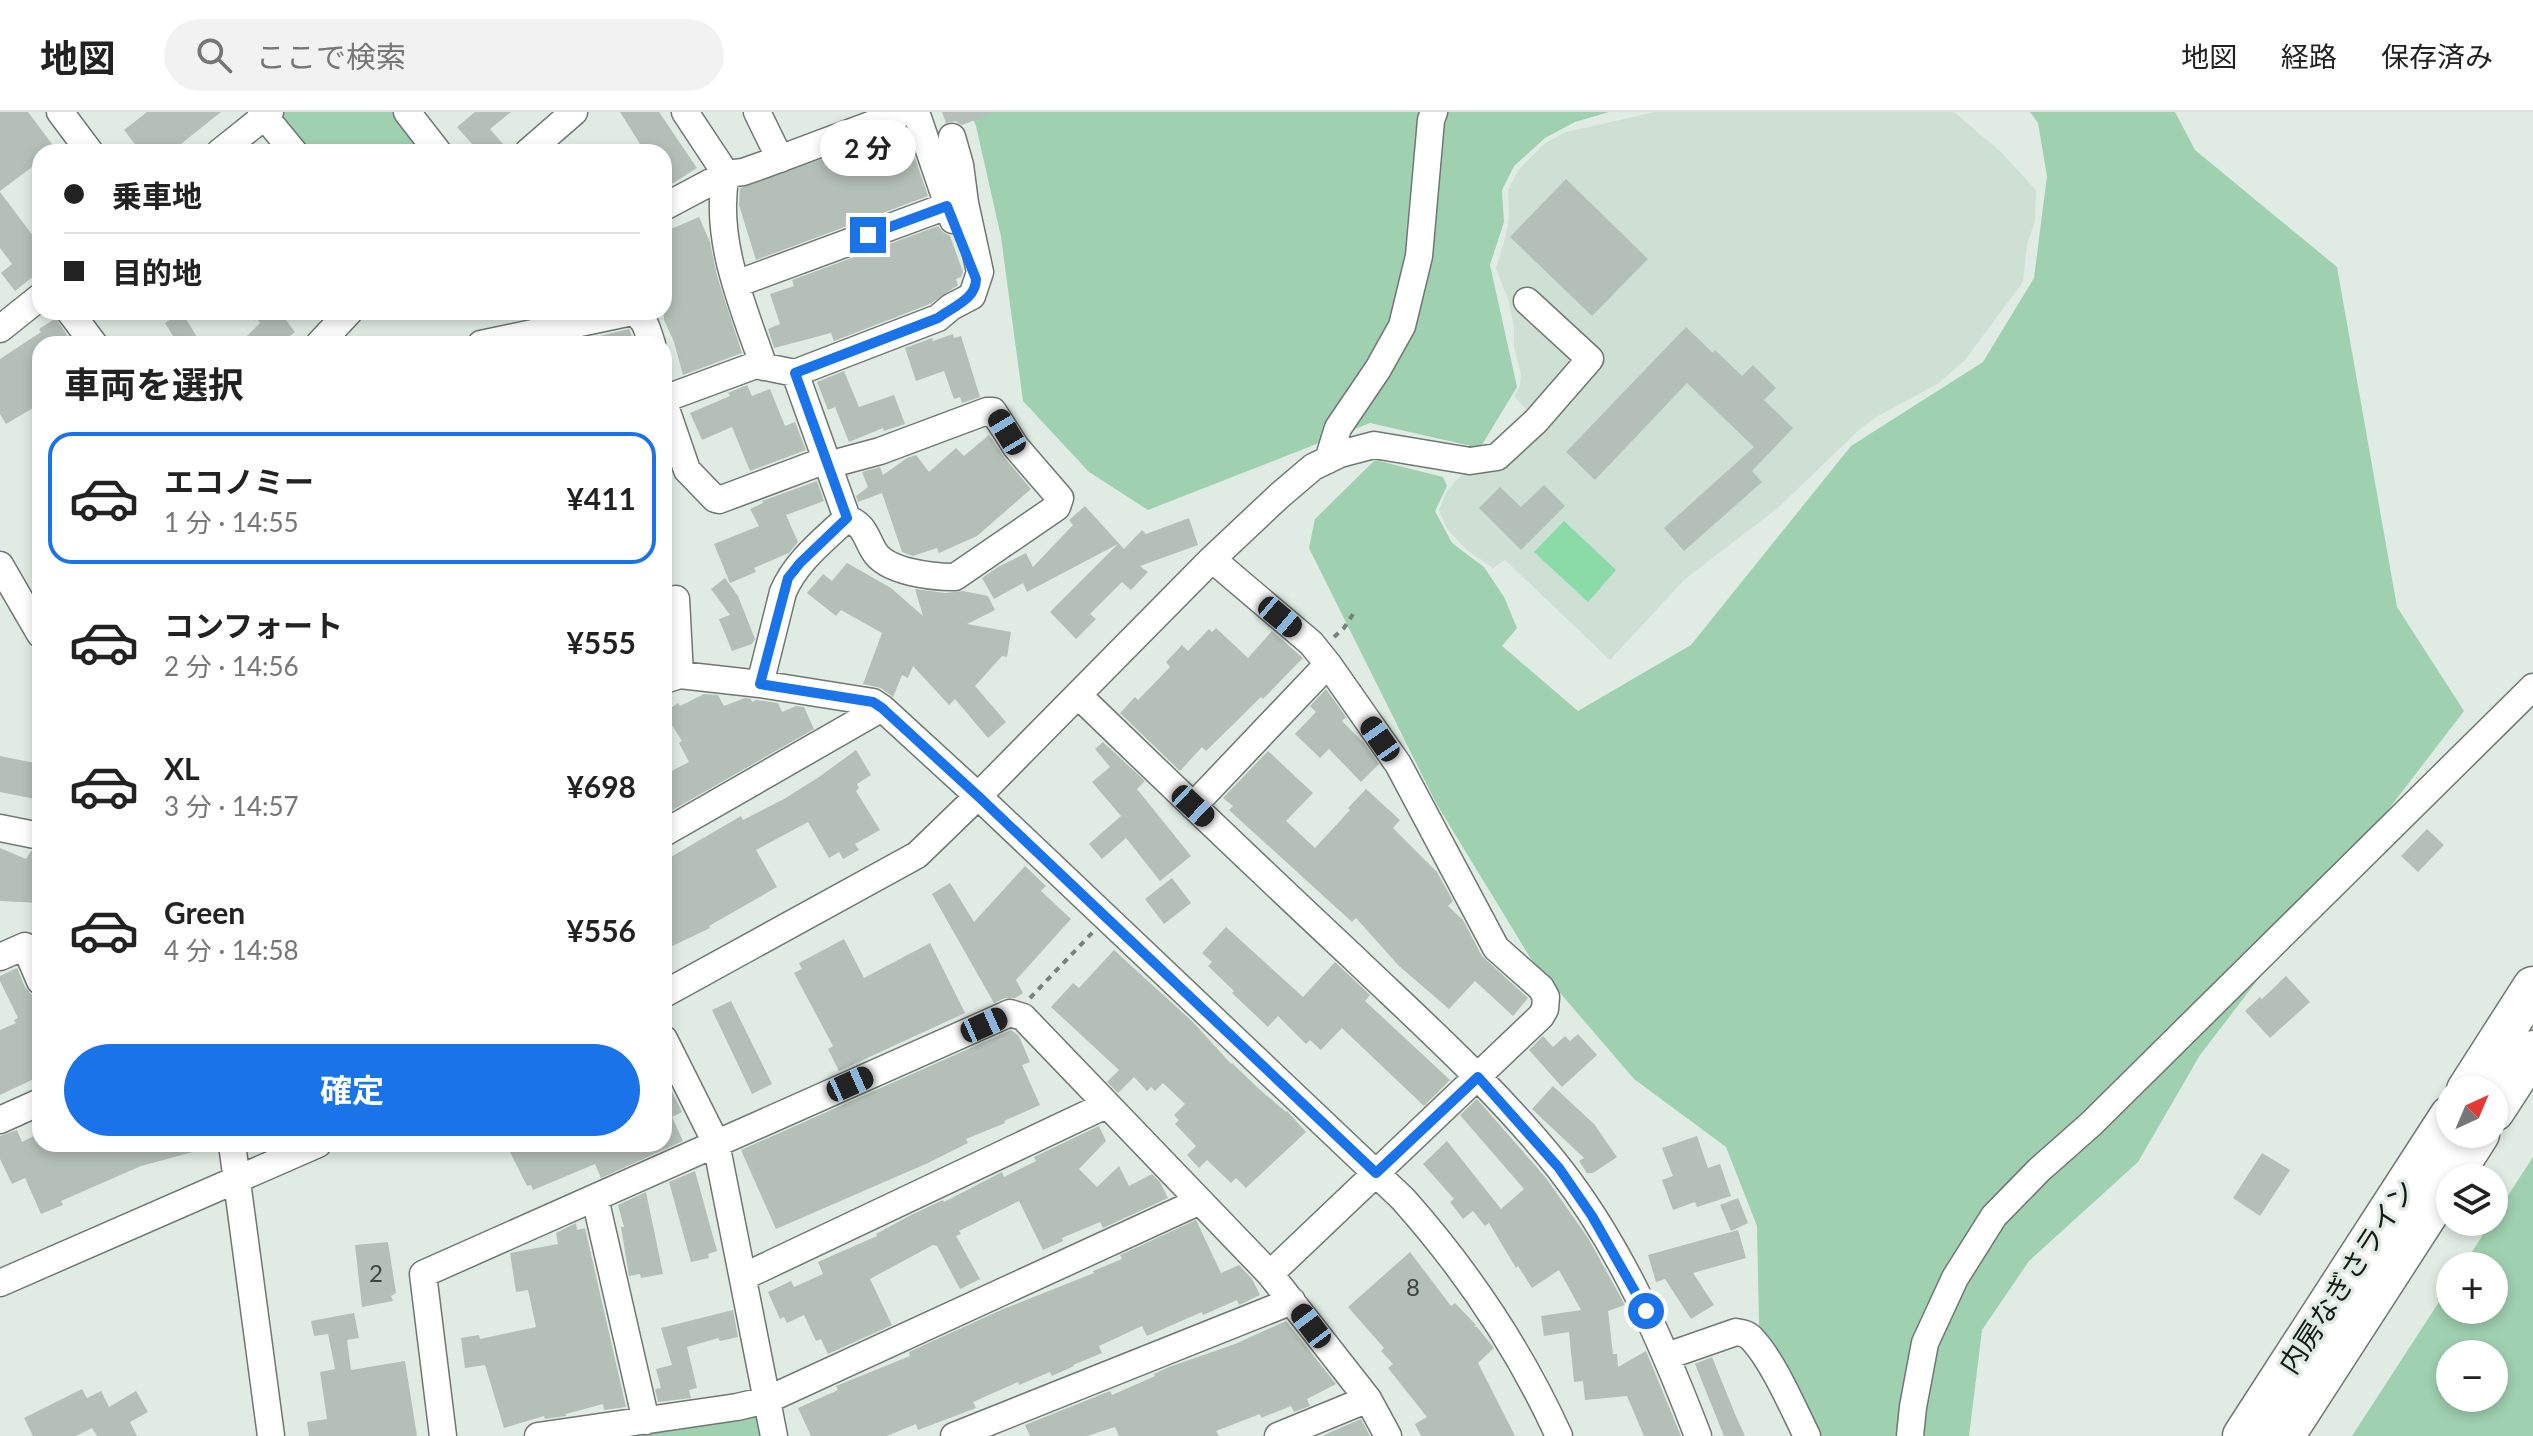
<!DOCTYPE html>
<html lang="ja">
<meta charset="utf-8">
<style>
body{margin:0;font-family:Lato,"Noto Sans JP",sans-serif;background:#f2f2f2;color:#222;height:100vh;display:flex;flex-direction:column;font-size:30px;white-space:nowrap}
*{box-sizing:border-box;margin:0}
p{font-size:26px;color:#767676}
.icon{flex:none;width:44px;height:44px;fill:none;stroke:currentColor;stroke-width:2;stroke-linecap:round;stroke-linejoin:round}
.map{position:relative;flex:1;overflow:hidden}
.drawer{position:absolute;left:32px;top:224px;width:640px;height:816px;display:flex;flex-direction:column;background:#fff;border-radius:24px;box-shadow:0 4px 12px #0003}
.drawer>*{flex:none}
.hud{position:absolute;left:32px;top:32px;width:640px;height:176px;border-radius:24px;box-shadow:0 4px 12px #0003;display:grid;align-content:center;height:176px;padding:0 32px;background:#fff}
.needle{width:52px;rotate:44deg}
.controls{position:absolute;left:2436px;top:964px;display:grid;gap:16px}
.controls a{display:grid;place-items:center;width:72px;height:72px;border-radius:50%;background:#fff;box-shadow:0 4px 12px #0003;font-size:40px}
.end{position:absolute;width:36px;height:36px;margin:-18px;border:10px solid #1a73e8;background:#fff;box-shadow:0 0 0 4px #fff}
.from{border-radius:50%}
.bubble{position:absolute;height:56px;border-radius:28px;background:#fff;box-shadow:0 4px 12px #0003;font-size:26px;font-weight:700;line-height:56px;text-align:center}
.car{position:absolute;width:24px;height:48px;margin:-24px -12px;border-radius:10px;box-shadow:0 0 6px 2px #0007;background:linear-gradient(#222 24%,#8ab4d8 0 40%,#222 0 76%,#8ab4d8 0 86%,#222 0)}
.hud b{display:flex;align-items:center;gap:28px;height:76px;font-size:30px}
.hud b+b{border-top:2px solid #e0e0e0}
.hud i{width:20px;height:20px;background:#222}
ul{padding:0;list-style:none}
li{display:flex;align-items:center;gap:24px;height:132px;margin:0 16px 12px;padding:0 16px;border:4px solid transparent;border-radius:24px}
li div{flex:1}
li b{display:block;font-size:30px}
li em{font-style:normal;font-weight:700}
li.current{border-color:#1a73e8}
li>.icon{width:72px;height:72px;stroke-width:1.5}
h2{padding:0 32px;font-size:36px;line-height:96px}
.button{display:flex;gap:16px;margin-top:auto;padding:16px 32px}
.button a{flex:1;height:92px;border-radius:48px;background:#1a73e8;color:#fff;font-size:32px;font-weight:700;line-height:92px;text-align:center}
header{display:flex;align-items:center;gap:48px;box-sizing:border-box;height:112px;padding:0 40px;background:#fff;border-bottom:2px solid #e0e0e0}
header strong{font-size:38px}
nav{display:flex;gap:44px;margin-inline-start:auto;font-size:28px}
.search{width:560px;height:72px;background:#f2f2f2;display:flex;align-items:center;gap:20px;box-sizing:border-box;padding:0 28px;border-radius:44px;color:#767676;font-size:30px}
.map>svg:first-child{display:block}
.built{fill:#cde0d3}
.green{fill:#9fd0af;fill-rule:evenodd}
.water{fill:#8adba8}
.building{fill:#b4bfb7}
.lines{fill:none;stroke-linecap:round;stroke-linejoin:round}
.minor-casing{stroke:#6e7871;stroke-width:29}
.highway-casing{stroke:#6e7871;stroke-width:43}
.path{stroke:#78807a;stroke-width:4;stroke-dasharray:6 6;stroke-linecap:butt}
.minor{stroke:#fff;stroke-width:26}
.highway{stroke:#fff;stroke-width:40}
.route{stroke:#1a73e8;stroke-width:10}
.labels{text-anchor:middle;dominant-baseline:central;stroke-width:7;stroke-linejoin:round;paint-order:stroke}
.number-label{font-size:24px;fill:#3d433f}
.street-label{font-size:28px;fill:#151a17;stroke:#e0ece3}
</style>
<header>
<strong>地図</strong>
<div class="search"><svg class="icon" aria-label="search" viewBox="0 0 24 24"><circle cx="10" cy="10" r="6"/><path d="M15 15l6 6"/></svg>ここで検索</div>
<nav><a>地図</a><a>経路</a><a>保存済み</a></nav>
</header>
<div class="map">
<svg width="2533" height="1324" viewBox="0 0 2533 1324">
<rect width="100%" height="100%" fill="#e0ece3"/>
<path class="built" d="M1655,0h299l47,40 35,38 -1,31 -8,24 -4,37 -58,78 -26,23 -61,33 -17,12 -82,79 -95,73 -74,80 -105,-100 -12,8 -26,-18 -20,-21 -8,-19 8,-19 14,-16 37,-5 44,-43 -28,-31 6,-10 1,-12 -7,-26v-22l-5,-24 -13,-34 10,-33 3,-20 -1,-25 11,-21 26,-26 21,-11z"/>
<path class="green" d="M280,0h118l32,40h-127l-25,-35z
M970,0h639l-34,10 -30,16 -31,28 -12,24 2,32 -14,43 27,122 -37,61 -110,-25 -222,87 -59,-38 -66,-71 -22,-164 -25,-111z
M2030,0h145l20,38 142,117 60,340 67,104 -264,344 -62,107 -109,99 -47,69 -13,106h-150l-60,-111 -2,-99 -31,-79 -92,-68 -103,-120 -95,-156 -127,-255 6,-29 60,-59 68,17 4,9 -12,25 17,32 32,24 20,30 13,31 -15,18 76,65 113,-66 160,-199 132,-84 51,-84 13,-102 -9,-53z
M2533,1045v279h-181l98,-151v25h44v-44h-31l28,-44h3v-5zM2450,1242h44v44h-44z
M758,1299l10,25h-198z"/>
<path class="water" d="M1564,409l52,49 -28,32 -54,-50z"/>
<path class="building" d="M0,0h28l30,40h-18v9l-40,30z
M147,0h74l-50,40h-30l-17,-22z
M475,0h36l-21,17 20,23h-31l-22,-25z
M620,0h39l38,56 -33,21v-37h-19z
M942,0h49v2l-29,11 -7,-4 -9,2z
M905,17l23,67 -172,64 -17,-55 1,-17z
M1566,67l82,80 -56,57 -82,-79z
M0,80l40,53v26l-25,20 -14,-18 11,-9 -12,-16z
M699,105l11,25 7,34 25,77 -59,22 -9,-33 -10,-22v-88z
M938,114l5,6 7,4 13,36 -2,5 -5,2 2,6 -28,19 -96,37 -3,-8 -57,15 -6,-19 12,-5 -10,-30 24,-8 -2,-6z
M182,200l19,32h-23l-13,-21z
M252,200h28l15,20 -16,12h-40l21,-21z
M56,206l17,26h-33v60l-34,20 -6,-10v-55l41,-27 -2,-3z
M1686,215l27,26 2,-3 27,26 11,-11 23,23 -12,12 29,28 -41,43 10,11 -78,69 -20,-23 90,-81 -67,-64 -92,97 -29,-28z
M629,217l6,15h-46l-1,-5z
M953,222l1,4 7,-2 19,61 -18,6 -2,-6 -6,2 -10,-28 -28,10 -11,-33 27,-10 1,3z
M844,259l15,36 35,-12 11,29 -21,7 -1,-3 -34,14 -14,-35 -7,3 -11,-28z
M747,273l5,11 18,-7 15,37 10,-4 11,28 -56,21 -18,-44 -30,13 -12,-27 40,-17 -2,-3z
M989,323l15,22 27,32 -54,47 -38,17 -2,-5 -24,8 -11,-4 -20,-59 -24,9 -2,-6 12,-9 -6,-15 18,-5 3,8 24,-17 9,-3 13,17 27,-24 8,8z
M817,369l7,20 -38,14 12,27 -9,11 -35,15 2,4 -26,11 -16,-39 45,-18 -9,-17 13,-6 -1,-2z
M1544,373l21,21 -44,44 -42,-42 21,-21 21,20z
M1085,394l39,43 18,-19 4,4 43,-16 9,27 -58,21 8,6 -17,18 -9,-8 -32,32 6,5 -20,20 -26,-27 68,-68 -91,48 -4,-9 -29,16 -12,-21 16,-11 28,-14 7,14 40,-42 -4,-5z
M847,451l44,25 32,28 -8,-27 30,4 18,-2 25,5 7,14 -28,14 44,8 -4,25 -5,-1 -27,30 31,36 -18,16 -33,-39 -6,6 -36,-39 -5,12 -6,-3 -9,22 -12,-9 -18,-4 19,-51 -41,-23 -5,6 -29,-23 16,-19 9,7z
M725,466l13,18 17,43 -3,5 -20,7 -13,-32 11,-4 -19,-26z
M1216,516l32,30 24,-27 31,27 -40,41 -2,-2 -55,54 -4,-4 -22,24 -60,-58 15,-16 3,3 32,-33 -4,-5 16,-17 6,6 21,-22 3,3z
M1326,577l20,28 -4,4 22,22 15,21 -18,18 -32,-33 -9,9 -25,-24 21,-22 -6,-6z
M704,582l14,1 6,11 21,-8 6,1 1,3 4,-2 22,3 4,9 14,-6 8,1 10,22 -150,86v-40l25,-13 -10,-19 3,-2 -18,-28 14,-10 2,3z
M1103,630l42,39 -8,8 54,67 -31,25 -34,-43 -24,21 -13,-15 32,-28 -29,-34 18,-15 -15,-18z
M856,638l15,25 -14,9 2,4 -3,3 24,39 -25,14 4,6 -16,9 -4,-7 -10,6 -21,-36 -52,28 21,37 -68,39 1,2 -46,22v-89l77,-45 2,4 41,-21 35,-22z
M1268,639l45,42 -27,28 29,27 35,-38 -2,-2 18,-19 34,31 -7,8 44,44 16,29 -5,5 15,14 19,36 46,42 -15,18 -38,-35 -26,28 -50,-43 -43,-48 -4,4 -123,-112 4,-4 -10,-8z
M0,644l40,8v36l-40,-8z
M2427,717l17,16 -26,27 -17,-16z
M0,736l26,11 5,-8 9,1v51l-40,-2z
M1025,754l21,20 -5,5 30,28 -55,61 7,13 -8,5h-10l-11,5 -62,-109 18,-11 24,39z
M1172,766l19,25 -27,21 -19,-25z
M1226,815l77,70 32,-35 35,33 -5,6 85,79 -26,26 -82,-78 -21,22 -11,-10 -4,4 -28,-28 -10,11 -36,-34 2,-2 -26,-25 4,-4 -10,-9z
M844,827l20,39 66,-35 35,70 -126,58 -11,-22 5,-3 -39,-73 8,-4 -3,-6z
M1114,838l79,72 38,42 1,-1 26,25 28,24 1,-1 19,21 -60,56 -10,-10 -5,5 -24,-23 -8,8 -12,-13 9,-9 -21,-22 4,-4 -5,-5 11,-11 -22,-21 -8,8 -4,-4 -4,4 -13,-14 -16,16 -11,-11 12,-12 -68,-63 22,-24 6,5z
M17,856l8,19 7,8 8,15v66l-40,19v-65l16,-7 -2,-3 4,-2 -18,-37v-5z
M2286,864l24,26 -40,36 -25,-27 15,-14 2,2z
M731,889l41,83 -20,10 -40,-84z
M1011,918l8,6 11,26 -8,3 18,40 -36,16 1,2 -39,16 2,4 -40,20 -152,66 -35,-79z
M1578,922l19,21 -35,32 -33,-37 14,-14 10,11 12,-11 5,5z
M664,963l18,37 -10,5 11,24 -82,37 -6,-14 -62,26 -2,-5 -4,1 -21,-42h158z
M1553,974l41,38 23,33 -24,16h-6l-8,-12 5,-3 -52,-49z
M1477,987l69,79 42,60 37,67 -17,6 5,43h4l1,13 28,-16 35,85h-37l-17,-40 -42,4 -2,-19 -9,1 -5,-50 -25,4 -3,-20 40,-6 -22,-40 -27,18 -14,-22 -2,2 -27,-45 -4,3 -12,-15 -10,8 -13,-17 4,-3 -31,-35 24,-23 54,68 23,-20 -64,-74z
M1099,1014l7,15 -27,28 18,18 22,-21 10,20 23,-12 8,8 8,16 -65,30 -3,-6 -38,16 1,3 -20,9 -24,-49 -60,30 2,3 -5,2 24,43 -20,10 -23,-43 -4,-1 -63,34 22,46 -64,29 -7,-15 -5,2 -12,-26 -17,8 -3,-6 -4,2 -12,-27 23,-11 3,6 29,-13 -5,-12 59,-26 -1,-2 35,-19 32,-15 1,2 58,-30 2,5 32,-16 -2,-4z
M17,1018l5,12 18,-9v11h163l1,5 -63,17 -80,35 2,4 -22,9 -16,-36 -13,6 -12,-25v-23z
M1697,1024l11,32 12,-4 11,32 -34,11 -2,-5 -22,8 -11,-30 11,-4 -11,-28z
M2262,1041l28,17 -30,46 -27,-18z
M695,1059l22,80 -9,3 1,4 -18,4 -22,-80z
M646,1080l17,82 -22,4 -1,-4 -11,2 -8,-49h3l-6,-22z
M1738,1086l10,25 -17,8 -11,-26z
M1196,1108l25,53 18,-8 13,14 8,16 -21,10 -2,-5 -34,15 -1,-3 -55,24 -5,-10 -43,20 3,7 -29,12 1,1 -22,10 -2,-4 -31,13 -1,-3 -45,20 3,6 -58,22 -2,-6 -29,12h-76l-13,-28 40,-18 -2,-4 74,-30 -1,-4 92,-42 93,-37 -1,-2 29,-12 -2,-4z
M576,1111l1,7 8,-2 41,179 -22,3 -1,-6 -37,10v2l-21,3 -1,-3 -40,12 -19,-63 -20,3 -4,-30 18,-3 1,4 56,-12 -8,-37 -12,2 -6,-39 48,-9 -2,-11z
M1738,1118l8,28 -53,15 21,32 -23,14 -26,-40 -9,3 -8,-27z
M388,1130l8,51 -5,3 2,5 -31,6 -7,-62z
M1410,1140l41,54 4,-3 21,22 -2,2h3l17,21 -16,15 37,73h-94l-6,-12 12,-7 -39,-49 5,-4 -12,-13 3,-3 -36,-41z
M733,1198l5,27 -18,4 -2,-3 -31,9 10,41 -8,2 2,8 -33,4 -3,-13 6,-1 -5,-19 16,-4 -11,-37z
M354,1201l5,25 -12,2 4,30 54,-9 12,75h-108l-2,-14 20,-3 -7,-47 15,-3 -7,-35 -14,2 -3,-15z
M1286,1209l50,63 -29,15 3,7 -16,6 -3,-6 -30,12 -1,-4 -44,17 3,5h-100l-4,-9 -28,9h-57l-5,-11 85,-34 2,4 43,-19 -1,-2 15,-7 66,-23z
M1712,1245l23,57 10,22h-21l-29,-72z
M82,1277l5,9 14,-7 8,16 27,-16 12,21 -18,10 7,14h-40l-5,-8 -16,8h-43l-9,-18z
M1361,1307l9,17h-48l11,-5z"/>
<g class="lines">
<defs>
<path id="minor" d="M60,0l30,40
M261,0l33,40
M407,0l31,40
M685,0l41,62c-13,65 17,132 38,193
M757,0l23,47
M916,0l37,108
M220,40l50,-40
M528,40l46,-40
M664,95l62,-33 17,-2 20,-7 142,-53
M736,172l211,-78
M70,200l24,32
M0,217l40,-32
M319,232l30,-32
M481,232l151,-32c14,6 15,18 20,32
M795,261l52,145c19,9 17,16 27,33 12,21 58,26 81,26l102,-70 3,-9 -44,-51 -23,-36h-6l-107,40 -52,14
M664,287l92,-34 39,8 143,-55 13,-11 21,-11 8,-24 -15,-69 -5,-38 -8,-28
M664,291l23,67 28,29 4,1 107,-40
M1328,348l10,-32 40,-59 24,-43 17,-70 12,-136 3,-8
M1212,447l99,84 17,21 70,100 98,184 45,40 5,9 -1,12 -4,7 -271,258
M0,453l40,69
M676,487l4,76
M664,568l16,-5 80,9 113,18 9,6 96,88 425,403c64,72 116,149 156,237
M760,572l23,-92c13,-31 41,-52 64,-74
M1078,583c92,89 184,177 277,264 70,67 143,132 204,209 62,79 103,174 139,268
M1193,694l135,-142
M0,716l40,8
M664,721l218,-125
M0,845l25,-11 15,35
M664,882l253,-139 61,-59 234,-237 67,-63 34,-29 27,-13 34,-9 96,16 27,-4 39,-36 54,-62 -63,-58
M664,927l52,104 58,293
M0,1008l40,-18
M232,1032l39,292
M595,1086l51,223
M743,1165l363,-172
M0,1171l318,-139
M1667,1244l69,-24c7,1 12,2 17,8 21,23 40,68 54,96
M443,1324l-20,-162 587,-261 13,4 247,257 98,125 20,37
M538,1324l199,-29 30,-7 433,-199
M954,1324l338,-135
M1278,1324l90,-37
M1910,1324l3,-29 12,-64 30,-65 39,-62 45,-46 52,-46 442,-437"/>
<path id="highway" d="M2467,978l66,-103
M2494,999l39,-60
M2451,1066l28,-44
M2243,1324l207,-320
M2284,1324l166,-257"/>
</defs>
<use href="#minor" class="minor-casing"/>
<use href="#highway" class="highway-casing"/>
<path class="path" d="M1334,525l10,-9 11,-17
M1030,886l63,-66"/>
<use href="#minor" class="minor"/>
<use href="#highway" class="highway"/>
</g>
<g class="lines">
<path class="route" d="M868,123l79,-29 29,73c0,20 -22,27 -38,39l-143,55 52,145 -47,45 -12,15 -28,106 113,18 9,6 96,88 398,377 102,-96 81,91 33,48 54,95"/>
</g>
<g class="labels">
<g class="number-label">
<text x="376" y="1160">2</text>
<text x="1413" y="1174">8</text>
</g>
<g class="street-label">
<text transform="translate(2346 1164) rotate(-57)">内房なぎさライン</text>
</g>
</g>
</svg>
<div class="controls">
<a><svg class="needle" viewBox="-14 -14 28 28"><path d="M0-13l5 13h-10z" fill="#e53935"/><path d="M0 13l5-13h-10z" fill="#767676"/></svg></a>
<a><svg class="icon" aria-label="layers" viewBox="0 0 24 24"><path d="M12 4l9 5-9 5-9-5zM3 14l9 5 9-5"/></svg></a>
<a>+</a>
<a>−</a>
</div>
<i class="end from" style="left:1646px;top:1199px"></i>
<i class="end" style="left:868px;top:123px"></i>
<div class="bubble" style="left:820px;top:8px;width:96px">2 分</div>
<i class="car" style="left:1007px;top:320px;rotate:329deg"></i>
<i class="car" style="left:1280px;top:505px;rotate:130deg"></i>
<i class="car" style="left:1380px;top:627px;rotate:325deg"></i>
<i class="car" style="left:1193px;top:694px;rotate:133deg"></i>
<i class="car" style="left:984px;top:913px;rotate:66deg"></i>
<i class="car" style="left:850px;top:972px;rotate:66deg"></i>
<i class="car" style="left:1311px;top:1214px;rotate:323deg"></i>
<div class="hud">
<b><i class="from"></i>乗車地</b>
<b><i></i>目的地</b>
</div>
<section class="drawer">
<h2>車両を選択</h2>
<ul>
<li class="current"><svg class="icon" aria-label="car" viewBox="0 0 24 24"><path d="M5 17H2v-5l4-1 3-4h7l3 4 3 1v5h-3M9 17h6M6 11h13"/><circle cx="7" cy="17" r="2"/><circle cx="17" cy="17" r="2"/></svg><div><b>エコノミー</b><p>1 分 · 14:55</p></div><em>¥411</em></li>
<li><svg class="icon" aria-label="car" viewBox="0 0 24 24"><path d="M5 17H2v-5l4-1 3-4h7l3 4 3 1v5h-3M9 17h6M6 11h13"/><circle cx="7" cy="17" r="2"/><circle cx="17" cy="17" r="2"/></svg><div><b>コンフォート</b><p>2 分 · 14:56</p></div><em>¥555</em></li>
<li><svg class="icon" aria-label="car" viewBox="0 0 24 24"><path d="M5 17H2v-5l4-1 3-4h7l3 4 3 1v5h-3M9 17h6M6 11h13"/><circle cx="7" cy="17" r="2"/><circle cx="17" cy="17" r="2"/></svg><div><b>XL</b><p>3 分 · 14:57</p></div><em>¥698</em></li>
<li><svg class="icon" aria-label="car" viewBox="0 0 24 24"><path d="M5 17H2v-5l4-1 3-4h7l3 4 3 1v5h-3M9 17h6M6 11h13"/><circle cx="7" cy="17" r="2"/><circle cx="17" cy="17" r="2"/></svg><div><b>Green</b><p>4 分 · 14:58</p></div><em>¥556</em></li>
</ul>
<div class="button"><a>確定</a></div>
</section>
</div>
